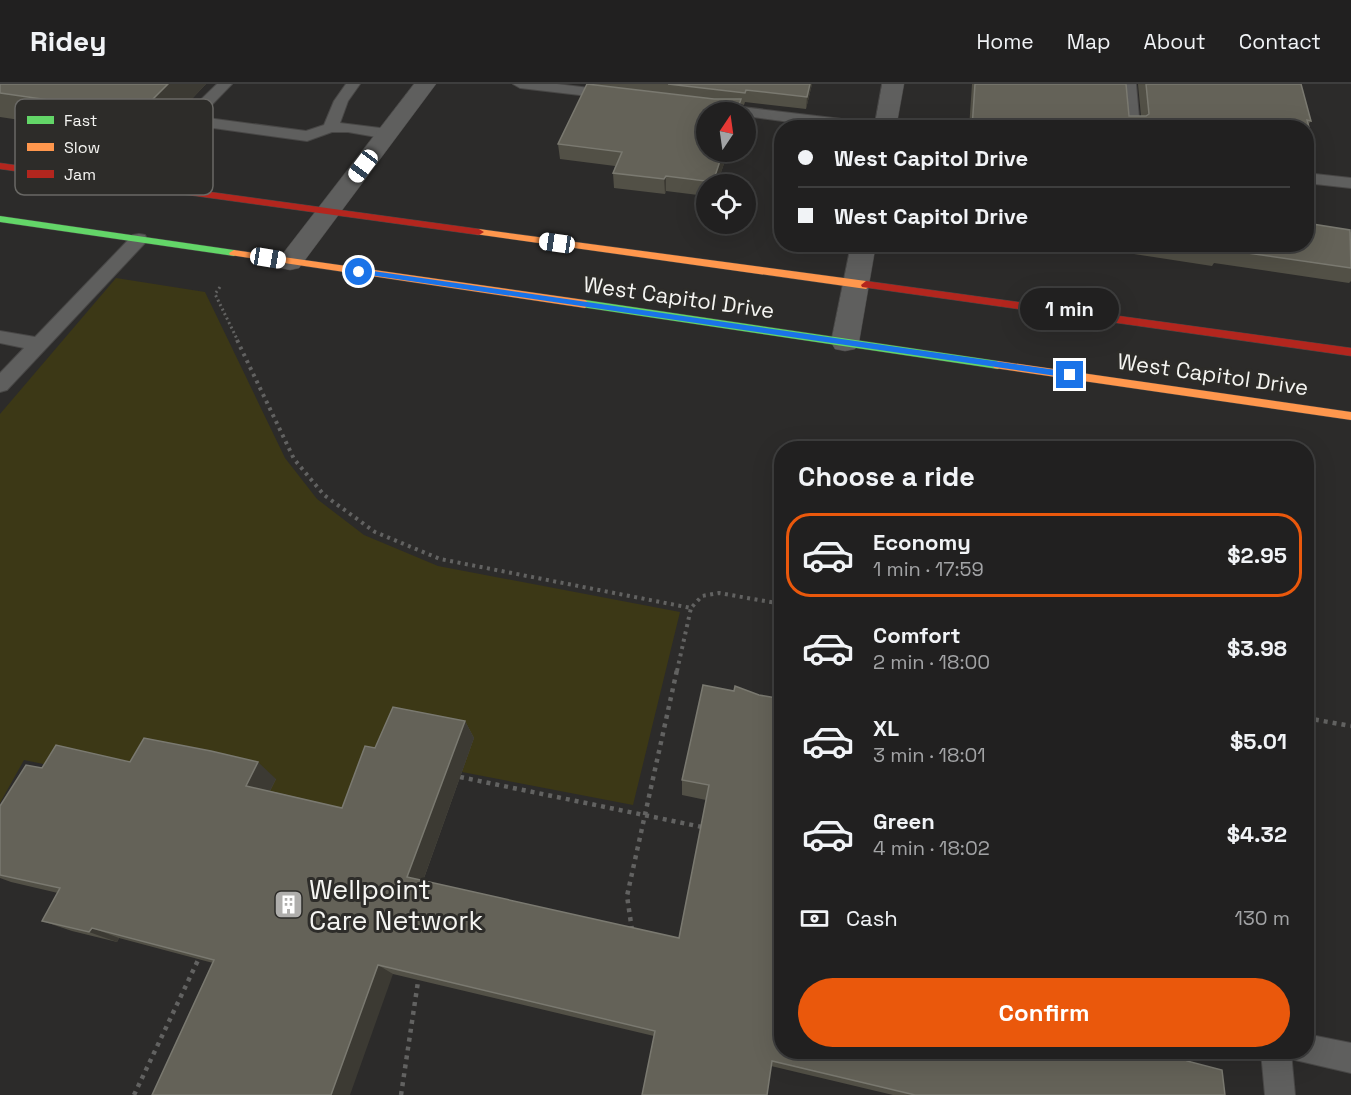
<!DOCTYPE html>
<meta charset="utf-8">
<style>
body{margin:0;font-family:"Space Grotesk",sans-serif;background:#2d2d2d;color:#f1f3f6;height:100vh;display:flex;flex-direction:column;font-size:22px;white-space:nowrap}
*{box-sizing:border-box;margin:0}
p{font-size:20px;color:#a2a3a5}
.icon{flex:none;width:33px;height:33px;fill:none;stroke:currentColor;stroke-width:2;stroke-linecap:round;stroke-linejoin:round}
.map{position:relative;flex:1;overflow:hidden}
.drawer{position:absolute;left:774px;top:357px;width:540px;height:618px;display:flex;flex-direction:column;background:#212020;border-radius:24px;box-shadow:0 6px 24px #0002,0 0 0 2px #3e3e3e}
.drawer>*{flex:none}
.hud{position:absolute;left:774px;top:36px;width:540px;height:132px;border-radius:24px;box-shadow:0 6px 24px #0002,0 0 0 2px #3e3e3e;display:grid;align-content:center;height:132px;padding:0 24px;background:#212020}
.needle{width:39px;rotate:13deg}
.controls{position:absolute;left:696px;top:18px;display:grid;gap:12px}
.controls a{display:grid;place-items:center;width:60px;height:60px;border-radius:50%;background:#212020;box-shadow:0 6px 24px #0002,0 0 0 2px #3e3e3e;font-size:30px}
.end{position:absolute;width:27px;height:27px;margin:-14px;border:8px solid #1a73e8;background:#fff;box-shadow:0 0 0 3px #fff}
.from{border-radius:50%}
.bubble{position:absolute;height:42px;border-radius:21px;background:#212020;box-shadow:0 6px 24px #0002,0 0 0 2px #3e3e3e;font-size:20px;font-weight:700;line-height:42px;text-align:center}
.car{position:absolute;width:18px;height:36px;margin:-18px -9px;border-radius:8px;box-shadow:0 0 4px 2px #0007;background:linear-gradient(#fff 24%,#345 0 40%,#fff 0 76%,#345 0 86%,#fff 0)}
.hud b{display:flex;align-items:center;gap:21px;height:57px;font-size:22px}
.hud b+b{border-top:2px solid #3e3e3e}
.hud i{width:15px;height:15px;background:#f1f3f6}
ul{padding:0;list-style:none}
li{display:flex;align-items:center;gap:18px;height:84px;margin:0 12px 9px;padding:0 12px;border:3px solid transparent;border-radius:24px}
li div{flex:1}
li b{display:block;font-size:22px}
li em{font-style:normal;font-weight:700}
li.selected{border-color:#ea580c}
li>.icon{width:54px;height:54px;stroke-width:1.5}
h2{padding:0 24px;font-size:27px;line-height:72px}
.pay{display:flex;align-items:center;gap:15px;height:66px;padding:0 24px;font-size:22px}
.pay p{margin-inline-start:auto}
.cta{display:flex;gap:12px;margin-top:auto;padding:12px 24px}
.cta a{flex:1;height:69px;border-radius:36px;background:#ea580c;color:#fff;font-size:24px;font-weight:700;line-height:69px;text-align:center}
header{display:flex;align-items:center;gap:36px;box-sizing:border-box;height:84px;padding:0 30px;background:#212020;border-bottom:2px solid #3e3e3e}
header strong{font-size:28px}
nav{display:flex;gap:33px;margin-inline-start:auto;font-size:21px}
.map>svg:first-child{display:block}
.green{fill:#3c3816}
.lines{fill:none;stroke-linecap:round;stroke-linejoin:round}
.lane-casing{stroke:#484746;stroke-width:2}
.street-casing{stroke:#484746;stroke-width:1}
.fast-casing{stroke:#484746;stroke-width:1}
.slow-casing{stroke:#484746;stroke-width:1}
.jam-casing{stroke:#484746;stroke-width:1}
.path-far2{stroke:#626261;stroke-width:3;stroke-dasharray:2 3;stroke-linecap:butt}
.path-far1{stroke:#626261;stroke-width:4;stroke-dasharray:3 4.5;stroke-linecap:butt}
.path{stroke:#626261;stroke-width:4.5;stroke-dasharray:4 5;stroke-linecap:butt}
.lane{fill:#5f5f5e;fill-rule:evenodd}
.street{fill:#5f5f5e;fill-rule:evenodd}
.fast{fill:#63d668;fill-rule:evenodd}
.slow{fill:#ff974d;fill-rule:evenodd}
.jam{fill:#b3261e;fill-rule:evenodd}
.wall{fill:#525046}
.shaded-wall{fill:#3c3a33}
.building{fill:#646258;stroke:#7a7970;stroke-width:1.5}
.route{fill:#1a73e8}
.labels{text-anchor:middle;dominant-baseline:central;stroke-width:6;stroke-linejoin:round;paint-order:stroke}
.street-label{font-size:22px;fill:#f5f5f2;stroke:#2d2c29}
.near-poi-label{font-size:27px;fill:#f5f5f2;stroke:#2d2c29;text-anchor:start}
.key{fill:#2d2c29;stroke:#696865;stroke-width:1.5}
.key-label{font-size:16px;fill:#f5f5f2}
</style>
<header>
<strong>Ridey</strong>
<nav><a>Home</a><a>Map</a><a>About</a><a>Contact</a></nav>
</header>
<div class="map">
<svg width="1351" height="1011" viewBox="0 0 1351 1011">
<rect width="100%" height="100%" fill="#2c2b2a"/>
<path class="green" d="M116,194l89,14 80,166 32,41 47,36 74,31 242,46 -47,193 -171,-33 11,-34 -116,84 -205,-41 -75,-10 -53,-11 -24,43v-389z"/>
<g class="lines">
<defs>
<path id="lane" d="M217,0h15l-32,33 106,14 18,-6 10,-24 12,-17h14l-12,17 -8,22 48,6 8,5 -8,5 -40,-7h-16l-25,9 -115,-16 -16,23 -23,41h-12l-2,-3 21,-38 23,-31z
M513,0h44l57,7 7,4 -7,4 -94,-11z
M1122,0h14l4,44h-16z
M709,19l166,20 7,5h-47l-89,-12v-4l-42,-2 -2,-3 2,-3z
M1306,89l45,5v10l-45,-5z
M139,150l6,1 2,4 -2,4 -138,147 -7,2v-19l24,-25 -24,-5v-12l35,6 98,-102z
M1306,950l45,9v30l-56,-13 -3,-8h14z
M1261,968h30l4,43h-30z"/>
<path id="street" d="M414,0h22l-137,184 -9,2 -9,-2 -4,-6 4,-6z
M882,0h22l-8,44h-22z
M851,160h25l-17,98 -4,7 -10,2 -10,-2 -4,-7z"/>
<path id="fast" d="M0,132l234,34 5,3 -5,3 -234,-34z
M585,216l413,61 6,4 -6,4 -417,-62v-6z"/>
<path id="slow" d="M479,145l387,52 5,4 -5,4 -391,-55 -1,-2z
M234,166l351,50 5,4 -5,4 -355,-53 -1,-2z
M998,277l353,51v8l-357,-52 -2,-3z"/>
<path id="jam" d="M0,79l479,66 5,3 -5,3 -479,-66z
M866,197l485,67v8l-489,-69 -1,-2z"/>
</defs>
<use href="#lane" class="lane-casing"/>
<use href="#street" class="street-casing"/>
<use href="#fast" class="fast-casing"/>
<use href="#slow" class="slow-casing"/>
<use href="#jam" class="jam-casing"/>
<path class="path-far2" d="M220,203l-5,7 23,47"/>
<path class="path-far1" d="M237,256l57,119 30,36 51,37 65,27 251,49 11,-12 17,-3 63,11
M677,587l14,-63"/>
<path class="path" d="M1306,634l45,8
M460,693l242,50
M632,846l-5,-34 50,-226
M134,1011l66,-139
M401,1011l18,-120"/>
<use href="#lane" class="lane"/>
<use href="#street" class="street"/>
<use href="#fast" class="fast"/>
<use href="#slow" class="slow"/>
<use href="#jam" class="jam"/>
</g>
<path class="wall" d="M0,0h206l-53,56 -153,-23z
M594,0h218l-6,25 -61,-7 -1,3 -3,-1v8h-35v40h22l-11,32h-11v12l-40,-5 -1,3 -51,-6 -1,-15 2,-7 -55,-7 -2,-15z
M972,0h154l3,32h12l-3,-32h163l10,37 -3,4 7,24 -9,13v-34h-337z
M1351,148v49l-2,2 -135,-20 -2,3 -143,-22h237z
M703,601l79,367 405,9 38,34h-332l-122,-29 -117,-30 -261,-62 -180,-11 -94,-25 -2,4 -45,-11 -30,-10 16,-28 -47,-11 -11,-4v-72l42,-38 88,-6 146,17 -6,12 72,17 33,-60 90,-27 9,17 -51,143 256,57 27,-138 -24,-5v-15z"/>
<path class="shaded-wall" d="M168,0h38l-53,56 -14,-27z
M810,0h2l-6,25 1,-12z
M741,15v13h-4z
M723,68h5l-11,32h-4z
M666,92v15l-1,3 -1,-15z
M465,637l9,17 -54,151 -13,-12z
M258,678l18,17 -11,22 -19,-15z
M92,844l27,10 -2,4 -28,-10z
M378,881l15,9 -43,121h-19z"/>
<path class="building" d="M0,0h168l-29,29 -139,-20z
M587,0l127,15h27l-4,13h-31v40h17l-10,30 -47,-6 -2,3 -51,-6 9,-21 -64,-8z
M668,0h142l-3,13 -61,-7 -1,3z
M975,0h151l3,32h17l3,-2 -3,-30h155l10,37 -4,-1 8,29 -9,-1v-20h-334z
M1306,139l44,7 1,38 -131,-19v3l-52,-8h138z
M703,601l31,6 1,-5 24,9 23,4v353h405v9l35,9 3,25h-310l-143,-34 -5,34h-125l13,-64 -277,-66 -47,130h-179l62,-135 -122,-32 -3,4 -47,-11 18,-33 -60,-13v-69l26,-41 16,3 14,-23 74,17 14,-24 67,13 47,11 -12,24 96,22 23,-62 10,2 18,-41 72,14 -58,156 272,61 30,-153 -27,-5z"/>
<path class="route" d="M359,185l711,103 4,3 -4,3 -714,-105v-3z"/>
<defs>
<symbol id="building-square" viewBox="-11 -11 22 22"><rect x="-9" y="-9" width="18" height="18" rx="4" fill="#afaeac" stroke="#2d2c29"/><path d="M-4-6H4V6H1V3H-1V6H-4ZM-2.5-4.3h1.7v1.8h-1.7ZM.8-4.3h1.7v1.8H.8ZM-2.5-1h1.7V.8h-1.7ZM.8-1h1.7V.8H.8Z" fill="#fff"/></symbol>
</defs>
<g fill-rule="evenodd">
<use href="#building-square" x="272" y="804" width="33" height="33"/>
</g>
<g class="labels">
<g class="street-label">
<text transform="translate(679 213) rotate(8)">West Capitol Drive</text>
<text transform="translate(1213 290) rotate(8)">West Capitol Drive</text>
</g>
<g class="near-poi-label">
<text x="309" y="805">Wellpoint<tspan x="309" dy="31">Care Network</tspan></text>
</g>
</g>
<rect x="15" y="15" width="198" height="96" rx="9" class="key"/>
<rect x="27" y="32" width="27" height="8" fill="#63d668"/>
<rect x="27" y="59" width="27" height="8" fill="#ff974d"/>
<rect x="27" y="86" width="27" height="8" fill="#b3261e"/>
<g class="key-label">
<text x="64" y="42">Fast</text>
<text x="64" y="69">Slow</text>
<text x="64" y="96">Jam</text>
</g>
</svg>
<div class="controls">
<a><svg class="needle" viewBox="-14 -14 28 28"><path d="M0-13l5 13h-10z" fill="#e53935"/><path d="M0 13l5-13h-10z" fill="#a2a3a5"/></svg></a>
<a><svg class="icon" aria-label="locate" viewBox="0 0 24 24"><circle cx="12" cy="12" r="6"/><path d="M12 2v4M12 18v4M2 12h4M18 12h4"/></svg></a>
</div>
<i class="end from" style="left:359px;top:188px"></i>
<i class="end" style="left:1070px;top:291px"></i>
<div class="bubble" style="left:1020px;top:204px;width:99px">1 min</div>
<i class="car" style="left:363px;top:82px;rotate:217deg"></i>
<i class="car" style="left:557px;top:159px;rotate:278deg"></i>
<i class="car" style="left:268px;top:174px;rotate:99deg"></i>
<div class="hud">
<b><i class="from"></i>West Capitol Drive</b>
<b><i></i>West Capitol Drive</b>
</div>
<section class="drawer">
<h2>Choose a ride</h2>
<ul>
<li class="selected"><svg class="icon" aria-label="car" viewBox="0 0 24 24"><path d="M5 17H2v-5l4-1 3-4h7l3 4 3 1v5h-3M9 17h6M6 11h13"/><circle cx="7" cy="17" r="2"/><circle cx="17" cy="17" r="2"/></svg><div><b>Economy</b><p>1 min · 17:59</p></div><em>$2.95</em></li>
<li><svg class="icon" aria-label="car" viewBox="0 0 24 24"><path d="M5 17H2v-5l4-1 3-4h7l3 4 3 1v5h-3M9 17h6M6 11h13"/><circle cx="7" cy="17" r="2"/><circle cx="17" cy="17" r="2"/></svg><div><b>Comfort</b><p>2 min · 18:00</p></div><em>$3.98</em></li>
<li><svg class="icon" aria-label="car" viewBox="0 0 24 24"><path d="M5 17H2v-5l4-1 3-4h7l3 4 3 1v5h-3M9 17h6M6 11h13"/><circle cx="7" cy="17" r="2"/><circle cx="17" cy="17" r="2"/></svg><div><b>XL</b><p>3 min · 18:01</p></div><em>$5.01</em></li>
<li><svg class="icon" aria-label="car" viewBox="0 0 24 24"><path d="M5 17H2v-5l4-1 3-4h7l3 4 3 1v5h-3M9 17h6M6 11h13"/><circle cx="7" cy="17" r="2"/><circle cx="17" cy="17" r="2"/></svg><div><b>Green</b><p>4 min · 18:02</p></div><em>$4.32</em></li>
</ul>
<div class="pay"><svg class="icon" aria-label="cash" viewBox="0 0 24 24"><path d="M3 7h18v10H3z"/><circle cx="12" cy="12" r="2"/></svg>Cash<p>130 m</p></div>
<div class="cta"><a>Confirm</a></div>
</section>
</div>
